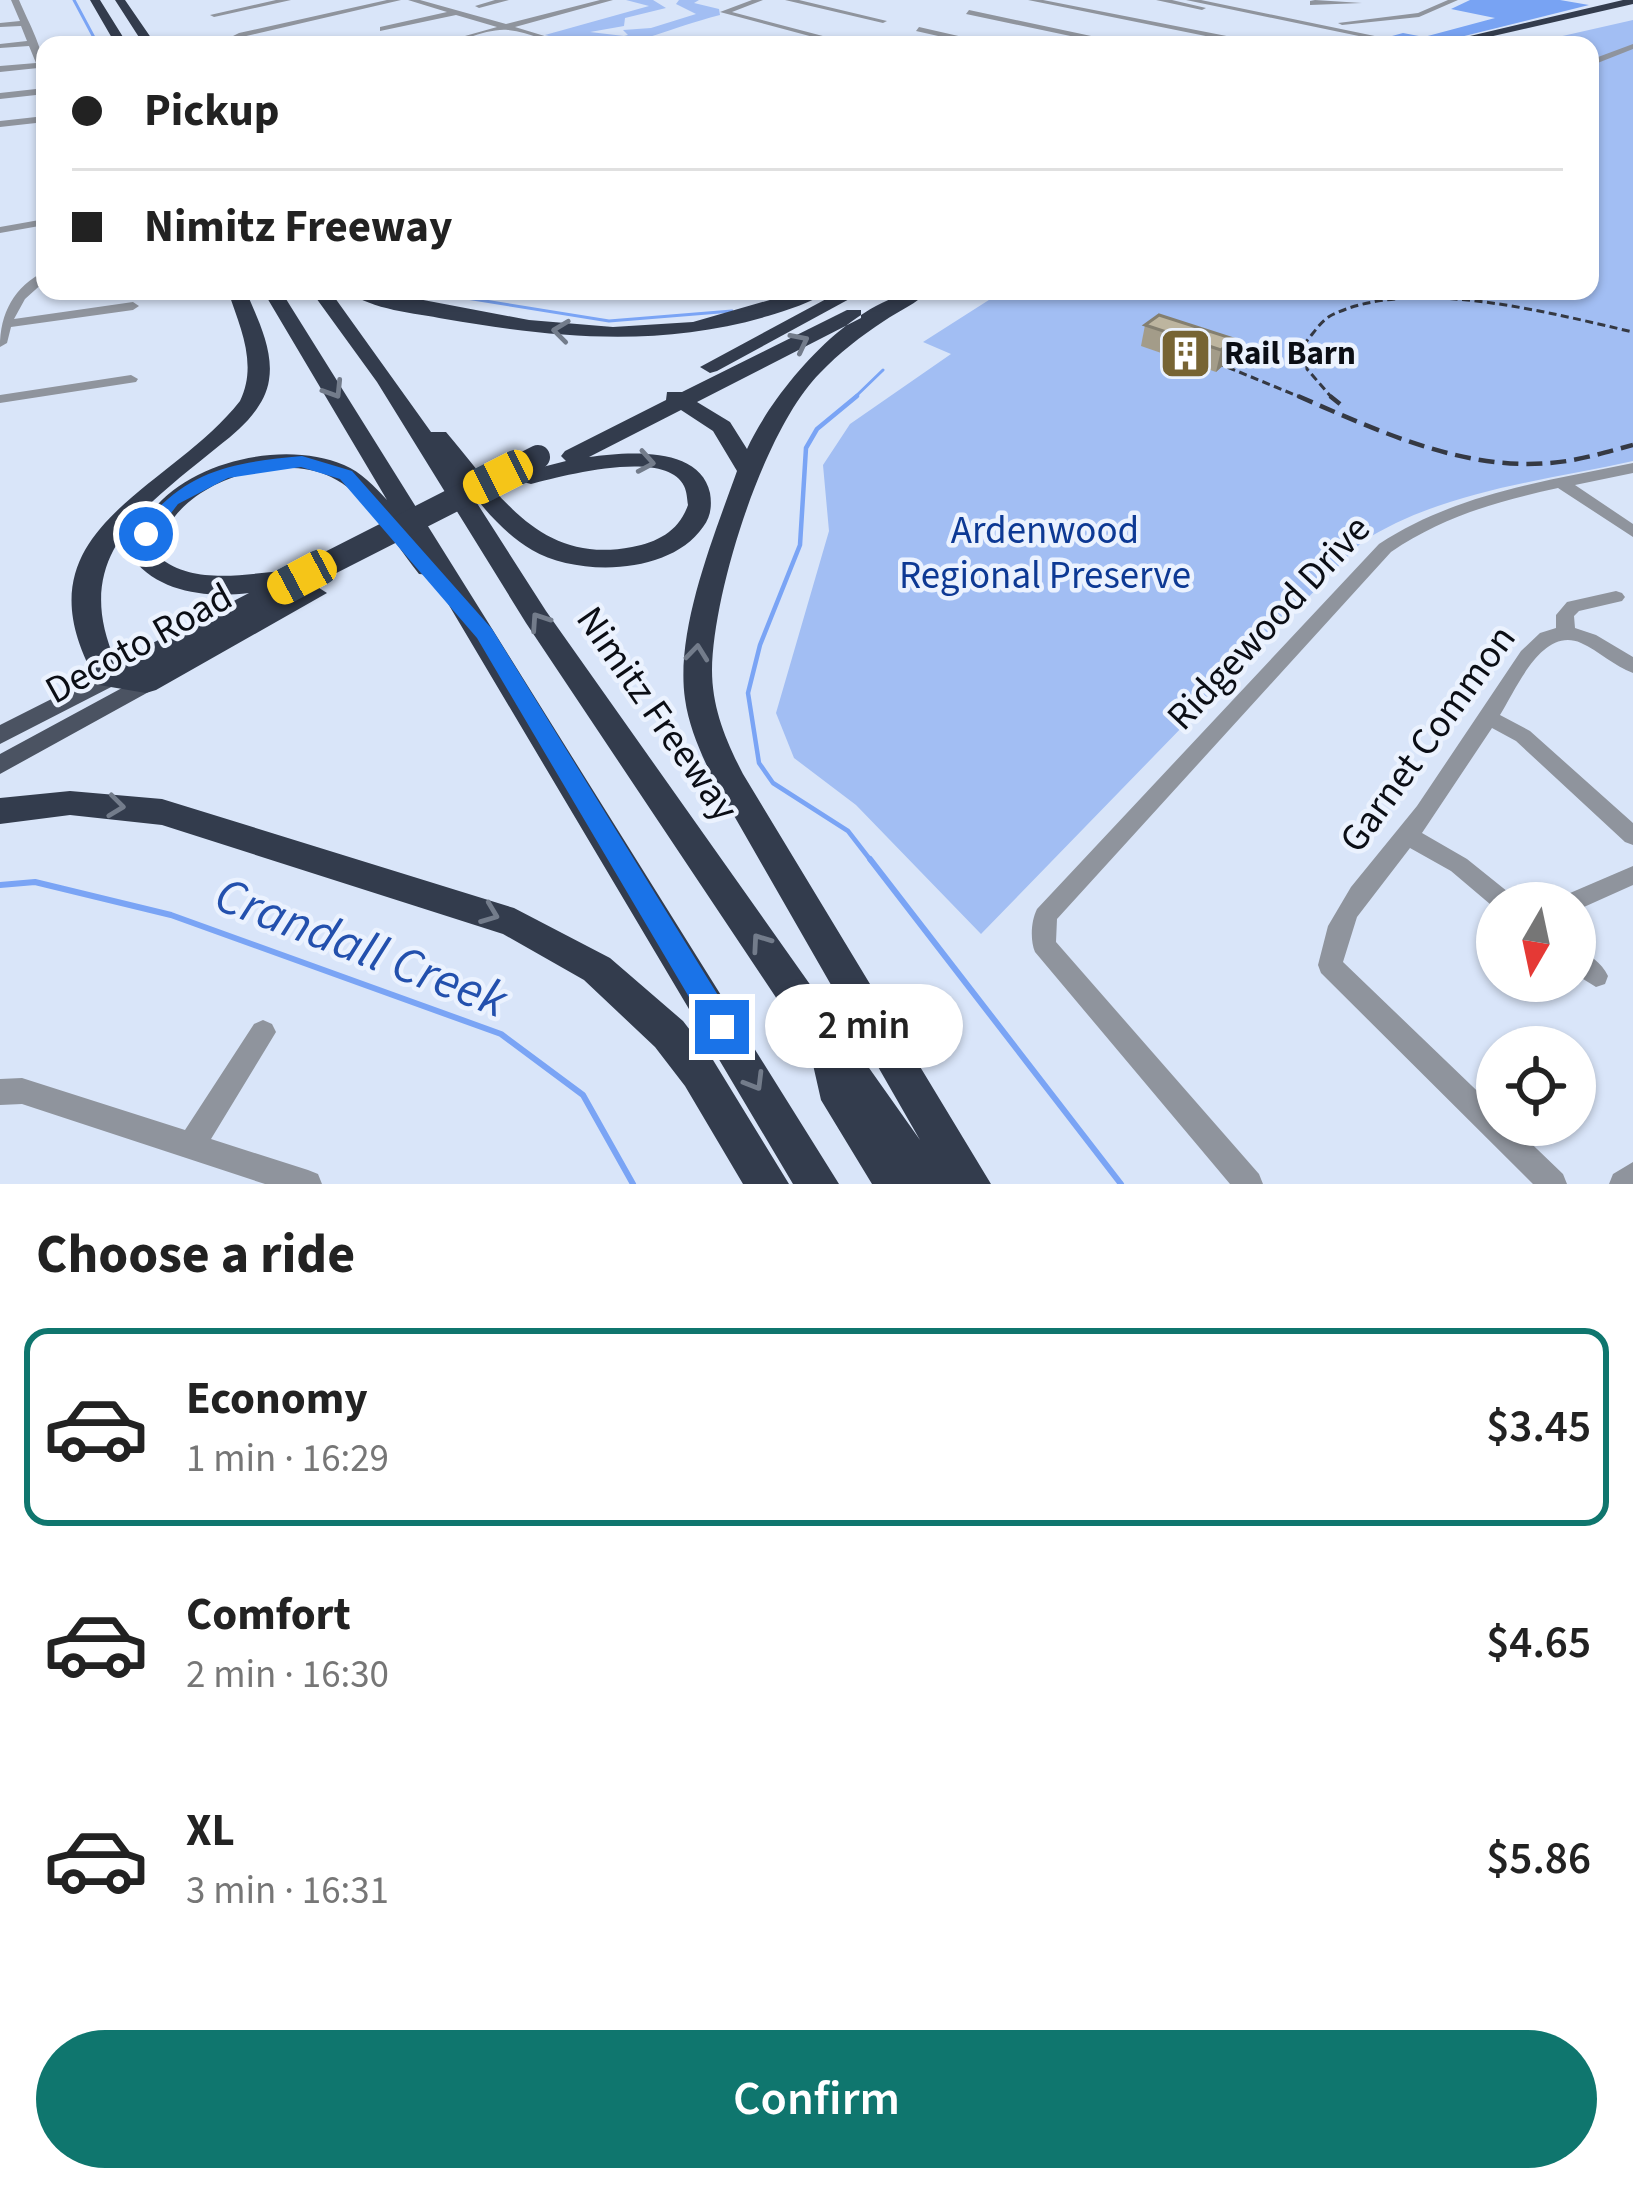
<!DOCTYPE html>
<meta charset="utf-8">
<style>
body{margin:0;font-family:"Source Sans 3",sans-serif;background:#f6f6f6;color:#222;height:100vh;display:flex;flex-direction:column;font-size:45px;white-space:nowrap}
*{box-sizing:border-box;margin:0}
p{font-size:39px;color:#767676}
.icon{flex:none;width:66px;height:66px;fill:none;stroke:currentColor;stroke-width:2;stroke-linecap:round;stroke-linejoin:round}
.map{position:relative;height:1184px;overflow:hidden}
.details{display:flex;flex-direction:column;background:#fff;flex:1}
.details>*{flex:none}
.banner{position:absolute;left:36px;top:36px;width:1563px;height:264px;border-radius:24px;box-shadow:0 3px 9px #0004;display:grid;align-content:center;height:264px;padding:0 36px;background:#fff}
.needle{width:78px;rotate:189deg}
.tools{position:absolute;left:1476px;top:882px;display:grid;gap:24px}
.tools a{display:grid;place-items:center;width:120px;height:120px;border-radius:50%;background:#fff;box-shadow:0 3px 9px #0004;font-size:60px}
.end{position:absolute;width:54px;height:54px;margin:-27px;border:15px solid #1a73e8;background:#fff;box-shadow:0 0 0 6px #fff}
.from{border-radius:50%}
.bubble{position:absolute;height:84px;border-radius:42px;background:#fff;box-shadow:0 3px 9px #0004;font-size:39px;font-weight:600;line-height:84px;text-align:center}
.car{position:absolute;width:36px;height:72px;margin:-36px -18px;border-radius:15px;box-shadow:0 0 9px 3px #0007;background:linear-gradient(#f5c518 24%,#345 0 40%,#f5c518 0 76%,#345 0 86%,#f5c518 0)}
.banner b{display:flex;align-items:center;gap:42px;height:114px;font-size:45px}
.banner b+b{border-top:3px solid #e0e0e0}
.banner i{width:30px;height:30px;background:#222}
ul{padding:0;list-style:none}
li{display:flex;align-items:center;gap:36px;height:198px;margin:0 24px 18px;padding:0 12px;border:6px solid transparent;border-radius:24px}
li div{flex:1}
li b{display:block;font-size:45px}
li em{font-style:normal;font-weight:600}
li.active{border-color:#0f766e}
li>.icon{width:108px;height:108px;stroke-width:1.5}
h2{padding:0 36px;font-size:54px;line-height:144px}
.button{display:flex;gap:24px;margin-top:auto;padding:24px 36px}
.button a{flex:1;height:138px;border-radius:72px;background:#0f766e;color:#fff;font-size:48px;font-weight:600;line-height:138px;text-align:center}
.map>svg:first-child{display:block}
.green{fill:#a2bef3}
.forest{fill:#78a3f3}
.lines{fill:none;stroke-linecap:round;stroke-linejoin:round}
.stream-far2{stroke:#7aa4f5;stroke-width:3}
.stream-far1{stroke:#7aa4f5;stroke-width:4.5}
.stream{stroke:#7aa4f5;stroke-width:6}
.minor{fill:#8f949d;fill-rule:evenodd}
.major{fill:#4b5362;fill-rule:evenodd}
.highway{fill:#333c4d;fill-rule:evenodd}
.rail-far1{stroke:#353943;stroke-width:3;stroke-dasharray:8 4.5;stroke-linecap:butt}
.rail{stroke:#353943;stroke-width:4.5;stroke-dasharray:16 8;stroke-linecap:butt}
.highway-bridge{stroke:#333c4d;stroke-width:24}
.wall{fill:#a39c89}
.shaded-wall{fill:#847f6f}
.building{fill:#bdb59f;stroke:#847f6f;stroke-width:3}
.oneway{stroke:#737c8b}
.route{fill:#1a73e8}
.labels{text-anchor:middle;dominant-baseline:central;stroke-width:9;stroke-linejoin:round;paint-order:stroke}
.far-poi-label{font-size:33px;font-weight:bold;fill:#0b0e15;stroke:#ebf2fe;text-anchor:start}
.park-label{font-size:39px;fill:#0d3994;stroke:#ebf2fe}
.street-label{font-size:39px;fill:#0b0e15;stroke:#ebf2fe}
.near-water-label{font-size:51px;font-style:italic;fill:#2350ad;stroke:#ebf2fe}
</style>
<div class="map">
<svg width="1633" height="1184" viewBox="0 0 1633 1184">
<rect width="100%" height="100%" fill="#d9e5f9"/>
<path class="green" d="M626,0h27l13,8 -41,10 -1,8 -34,6 34,4 4,-1 -5,-5 28,-2 45,-14 -20,-10 3,-4h20l-5,3 25,6 1,6c-75,19 -93,43 -175,20l104,-29z
M1633,20v441c-90,20 -192,30 -271,81l-381,392 -125,-129 -62,-47 -18,-45 53,-182 -6,-66 27,-41 101,-70 -28,-12 80,-51h587v-246h-67z"/>
<path class="forest" d="M1470,0h90l29,5 -161,40 -36,-9 11,-3 21,4 71,-19 -44,-9z"/>
<g class="lines">
<path class="stream-far2" d="M74,0l24,45
M423,291l186,30 123,-10
M853,399l30,-29"/>
<path class="stream-far1" d="M857,396l-40,33 -11,19 -6,97 -40,100 -12,48 11,70 14,20 75,48 24,31"/>
<path class="stream" d="M870,859l251,325
M0,885l35,-3 136,33 330,119 82,61 50,89"/>
<path class="minor" d="M11,0h8c10,24 26,50 26,78l-7,-10 -38,4v-6l36,-3 -7,-17 -29,2v-4l27,-3 -6,-15 -21,1v-4l20,-2z
M276,0h15l-77,17 -4,-2z
M387,0h14l-159,37 -8,4 4,4h-9l-4,-5 14,-7z
M408,0h12l86,24 94,-24h13l-98,27 59,18c-23,0 -43,-13 -66,-15 -24,-2 -50,15 -75,15l64,-18 -41,-12 -76,16v-4l67,-15z
M495,0h14l-30,8 -4,-2z
M752,0h11l-31,12 125,33h-14l-123,-33z
M785,0h14l88,21 -4,2z
M1028,0h15l209,41 34,-3 4,2 -40,5z
M1156,0h16l34,8 -4,2z
M1186,0h15l217,45h-16z
M1315,0l47,3 -52,2v-4z
M1448,0h10l-39,17 -77,8 -4,-2 80,-10z
M969,10l155,33 4,2h-15l-147,-31z
M919,27l70,16 4,2h-15l-62,-14z
M1633,44v5l-43,17v-6z
M45,88v6l-45,5v-6z
M45,116v6l-45,5v-6z
M45,219v6l-45,8v-6z
M45,271v10l-20,18 -11,20 119,-17 6,4 -6,4 -122,17 -4,16 -7,4c0,-34 14,-60 45,-76z
M131,375l7,4 -2,3 -136,21v-8z
M1633,463v10l-58,12 58,39v13l-75,-49c-60,13 -116,29 -167,64l-334,367 -1,23 203,232 4,10h-33l-195,-232c-5,-12 -4,-31 2,-43l342,-365c76,-50 166,-63 254,-81z
M1616,591l6,2 3,4 -3,4 -43,10 -5,5 1,12 21,7 37,22v16c-19,-7 -34,-22 -52,-30 -39,-17 -64,45 -81,72l30,16 103,92v22l-8,-3 -109,-101 -24,-13 -70,105 45,26 46,37 4,7h-20v7l-46,-39 -41,-23 -53,69 -14,45 154,148v15h15l51,49 4,10h-34l-212,-211 -3,-8 10,-39 23,-39 66,-81 104,-155 19,-18 16,-5v-13l11,-13z
M1633,866v19l-58,26v-8h-16l4,-7z
M1575,948c13,5 27,15 33,28l-3,8 -9,3 -21,-13z
M263,1020l9,4 4,8 -65,107 97,31 10,4 4,10h-57l-243,-80 -22,1v-26l22,-1 163,52 69,-106z
M1633,1162v22h-24l4,-10z"/>
<path class="major" d="M109,670l8,2 3,6 -3,6 -117,60v-19z
M146,675l8,2 3,6 -3,6 -154,85v-20z"/>
<path class="highway" d="M90,0h10l28,45h-12z
M115,0h10l31,45h-12z
M1623,0h10v4l-179,41h-22z
M228,291h18c11,27 28,59 23,89 -4,27 -28,49 -49,65 -75,62 -152,109 -104,217l133,-69c-41,5 -89,0 -116,-34 7,-87 139,-125 211,-94 17,7 31,22 43,35l-124,-209h18l558,893h-46l-362,-609 -12,-1c-26,-32 -50,-79 -88,-97 -58,-28 -169,11 -172,80 49,41 135,-1 156,20l-4,6 -15,3 -3,7 20,-9 14,9 -171,97 -10,3 -47,-8c-91,-155 67,-190 141,-284 18,-37 0,-74 -12,-110z
M311,291h19l101,141h15c53,62 93,133 186,115 26,-5 47,-16 56,-42 -1,-6 -1,-13 -4,-19 -18,-38 -122,-10 -153,-2l-8,-2 -4,-5 4,-5 43,-11 -5,-5 4,-5 101,-51 1,-8h15l165,-82h14v8l-164,84 33,20 17,27c28,-61 110,-158 182,-158 -12,12 -30,20 -45,30 -23,15 -45,32 -64,52 -56,56 -107,218 -108,297 0,38 14,71 31,104l248,410h-119l-51,-84 -12,-53 -283,-424 -149,-241zM681,410l32,21 24,40c-23,65 -62,159 -52,228 4,29 16,54 28,80l207,361 -374,-529 -80,-125c19,24 39,48 66,64 46,27 138,25 171,-23 8,-10 9,-22 7,-34 -10,-48 -85,-41 -121,-36z
M348,291h28l153,29 84,7 80,-5 108,-31h26c-15,12 -40,19 -59,25 -109,32 -213,22 -323,3 -30,-6 -74,-9 -97,-28z
M841,291h23l-147,80 -7,2 -10,-6z
M70,791l92,8 352,109 96,50 73,63 30,39 76,124h-46l-58,-98 -30,-39 -71,-67 -81,-46 -341,-109 -92,-10 -70,9v-26z"/>
<path class="rail-far1" d="M1193,353l112,46
M1333,399l-26,-30 -2,-26c8,-9 15,-21 25,-27 80,-41 220,-3 303,16"/>
<path class="rail" d="M1298,396c78,34 165,75 252,67 28,-2 56,-11 83,-18
M1330,396l10,8"/>
<path class="highway-bridge" d="M302,577l236,-120"/>
</g>
<path class="wall" d="M1145,325l89,14 -5,21 -13,12 -75,-26z"/>
<path class="shaded-wall" d="M1234,339l-5,21 -13,12 5,-22z"/>
<path class="building" d="M1159,315l75,24 -13,11 -76,-25z"/>
<defs><path id="oneway-chevron" d="M-2-3.5L2.5 0L-2 3.5" fill="none" stroke-width="1.6" stroke-linecap="round" stroke-linejoin="round" transform="scale(3)"/></defs>
<g class="oneway">
<use href="#oneway-chevron" transform="translate(561 331) rotate(-173)"/>
<use href="#oneway-chevron" transform="translate(800 342) rotate(-27)"/>
<use href="#oneway-chevron" transform="translate(334 390) rotate(58)"/>
<use href="#oneway-chevron" transform="translate(646 462) rotate(10)"/>
<use href="#oneway-chevron" transform="translate(539 621) rotate(-124)"/>
<use href="#oneway-chevron" transform="translate(697 653) rotate(-84)"/>
<use href="#oneway-chevron" transform="translate(116 806) rotate(7)"/>
<use href="#oneway-chevron" transform="translate(490 914) rotate(21)"/>
<use href="#oneway-chevron" transform="translate(760 942) rotate(-125)"/>
<use href="#oneway-chevron" transform="translate(755 1082) rotate(59)"/>
</g>
<path class="route" d="M302,456l50,15 140,158 240,389 4,9 -4,9 -10,4 -10,-4 -235,-398 -137,-159 -39,-12 -73,11 -50,26 -26,34 -16,-4c47,-63 91,-71 166,-78z"/>
<defs>
<symbol id="building-square" viewBox="-11 -11 22 22"><rect x="-9" y="-9" width="18" height="18" rx="4" fill="#776433" stroke="#ebf2fe"/><path d="M-4-6H4V6H1V3H-1V6H-4ZM-2.5-4.3h1.7v1.8h-1.7ZM.8-4.3h1.7v1.8H.8ZM-2.5-1h1.7V.8h-1.7ZM.8-1h1.7V.8H.8Z" fill="#fff"/></symbol>
</defs>
<g fill-rule="evenodd">
<use href="#building-square" x="1156" y="324" width="59" height="59"/>
</g>
<g class="labels">
<g class="far-poi-label">
<text x="1224" y="353">Rail Barn</text>
</g>
<g class="park-label">
<text x="1045" y="531">Ardenwood<tspan x="1045" dy="45">Regional Preserve</tspan></text>
</g>
<g class="street-label">
<text transform="translate(1269 623) rotate(-47)">Ridgewood Drive</text>
<text transform="translate(139 644) rotate(-29)">Decoto Road</text>
<text transform="translate(657 714) rotate(55)">Nimitz Freeway</text>
<text transform="translate(1428 739) rotate(-54)">Garnet Common</text>
</g>
<g class="near-water-label">
<text transform="translate(361 948) rotate(21)">Crandall Creek</text>
</g>
</g>
</svg>
<div class="tools">
<a><svg class="needle" viewBox="-14 -14 28 28"><path d="M0-13l5 13h-10z" fill="#e53935"/><path d="M0 13l5-13h-10z" fill="#767676"/></svg></a>
<a><svg class="icon" aria-label="locate" viewBox="0 0 24 24"><circle cx="12" cy="12" r="6"/><path d="M12 2v4M12 18v4M2 12h4M18 12h4"/></svg></a>
</div>
<i class="end from" style="left:146px;top:534px"></i>
<i class="end" style="left:722px;top:1027px"></i>
<div class="bubble" style="left:765px;top:984px;width:198px">2 min</div>
<i class="car" style="left:498px;top:477px;rotate:243deg"></i>
<i class="car" style="left:302px;top:577px;rotate:242deg"></i>
<div class="banner">
<b><i class="from"></i>Pickup</b>
<b><i></i>Nimitz Freeway</b>
</div>
</div>
<section class="details">
<h2>Choose a ride</h2>
<ul>
<li class="active"><svg class="icon" aria-label="car" viewBox="0 0 24 24"><path d="M5 17H2v-5l4-1 3-4h7l3 4 3 1v5h-3M9 17h6M6 11h13"/><circle cx="7" cy="17" r="2"/><circle cx="17" cy="17" r="2"/></svg><div><b>Economy</b><p>1 min · 16:29</p></div><em>$3.45</em></li>
<li><svg class="icon" aria-label="car" viewBox="0 0 24 24"><path d="M5 17H2v-5l4-1 3-4h7l3 4 3 1v5h-3M9 17h6M6 11h13"/><circle cx="7" cy="17" r="2"/><circle cx="17" cy="17" r="2"/></svg><div><b>Comfort</b><p>2 min · 16:30</p></div><em>$4.65</em></li>
<li><svg class="icon" aria-label="car" viewBox="0 0 24 24"><path d="M5 17H2v-5l4-1 3-4h7l3 4 3 1v5h-3M9 17h6M6 11h13"/><circle cx="7" cy="17" r="2"/><circle cx="17" cy="17" r="2"/></svg><div><b>XL</b><p>3 min · 16:31</p></div><em>$5.86</em></li>
</ul>
<div class="button"><a>Confirm</a></div>
</section>
